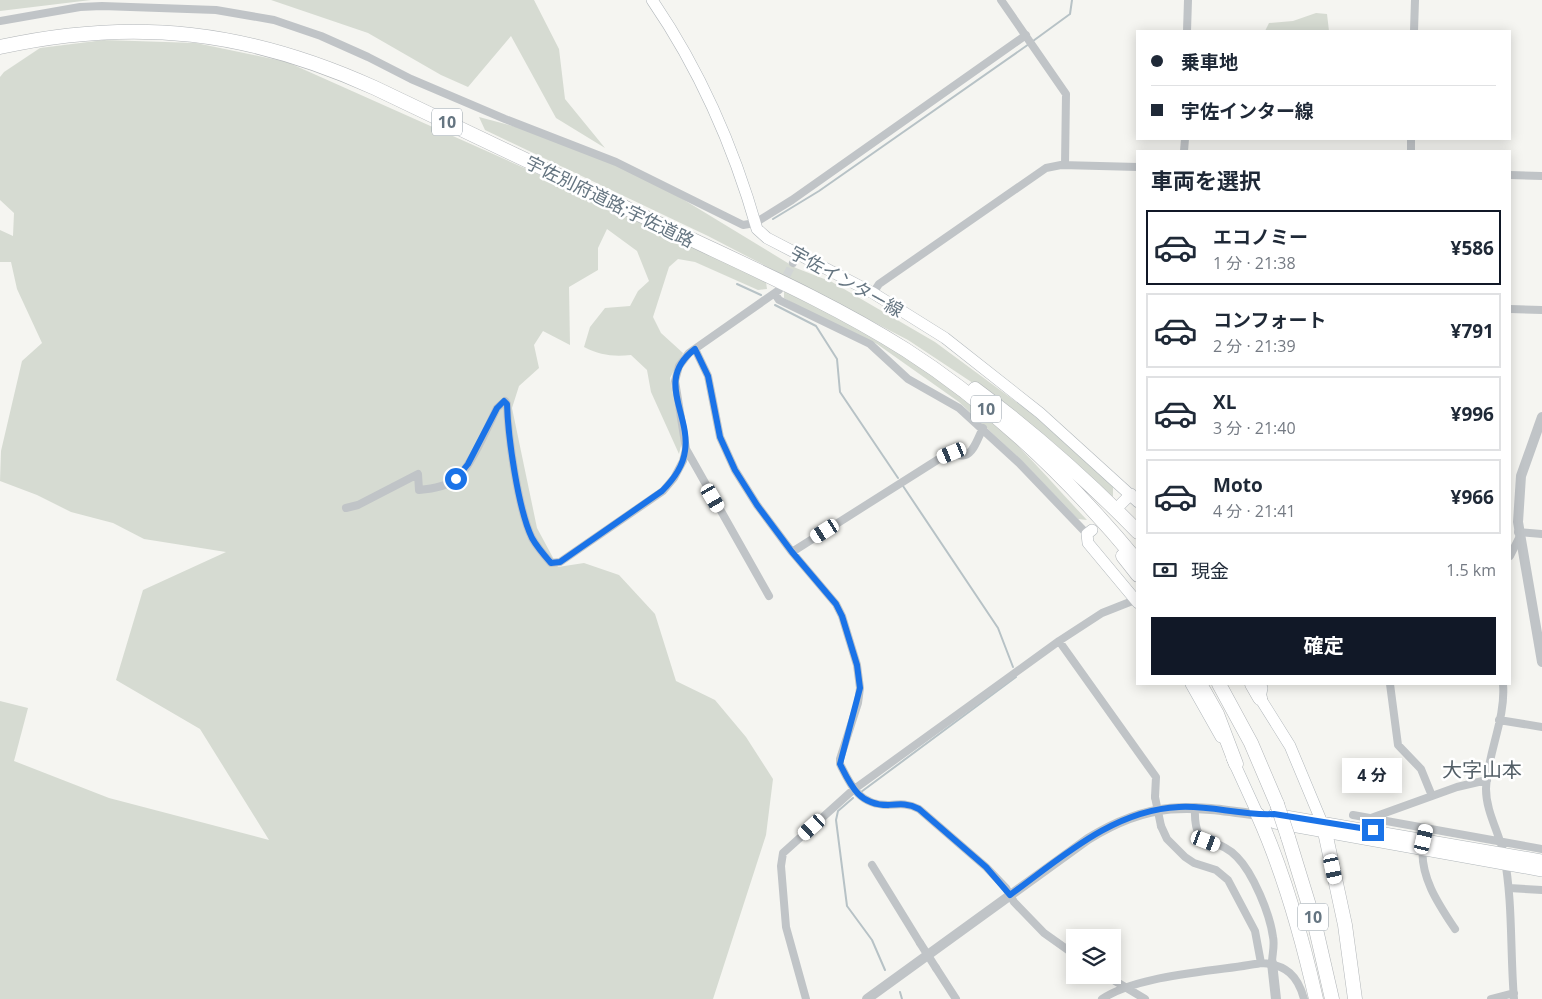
<!DOCTYPE html>
<html lang="ja">
<meta charset="utf-8">
<style>
body{margin:0;font-family:"Open Sans","Noto Sans JP",sans-serif;background:#f6f6f7;color:#1f2937;height:100vh;display:flex;flex-direction:column;font-size:19px;white-space:nowrap}
*{box-sizing:border-box;margin:0}
p{font-size:16px;color:#747a83}
.icon{flex:none;width:28px;height:28px;fill:none;stroke:currentColor;stroke-width:2;stroke-linecap:round;stroke-linejoin:round}
.map{position:relative;flex:1;overflow:hidden}
.sheet{position:absolute;left:1136px;top:150px;width:375px;height:535px;display:flex;flex-direction:column;background:#fff;border-radius:0px;box-shadow:0 2px 12px #0003}
.sheet>*{flex:none}
.guide{position:absolute;left:1136px;top:30px;width:375px;height:110px;border-radius:0px;box-shadow:0 2px 12px #0003;display:grid;align-content:center;height:110px;padding:0 15px;background:#fff}
.buttons{position:absolute;left:1066px;top:929px;display:grid;gap:10px}
.buttons a{display:grid;place-items:center;width:55px;height:55px;border-radius:0px;background:#fff;box-shadow:0 2px 12px #0003;font-size:25px}
.end{position:absolute;width:22px;height:22px;margin:-11px;border:6px solid #1a73e8;background:#fff;box-shadow:0 0 0 2px #fff}
.from{border-radius:50%}
.bubble{position:absolute;height:35px;border-radius:0px;background:#fff;box-shadow:0 2px 12px #0003;font-size:16px;font-weight:700;line-height:35px;text-align:center}
.car{position:absolute;width:15px;height:30px;margin:-15px -8px;border-radius:6px;box-shadow:0 0 4px 1px #0007;background:linear-gradient(#fff 24%,#345 0 40%,#fff 0 76%,#345 0 86%,#fff 0)}
.guide b{display:flex;align-items:center;gap:18px;height:48px;font-size:19px}
.guide b+b{border-top:1px solid #e0e1e3}
.guide i{width:12px;height:12px;background:#1f2937}
ul{padding:0;list-style:none}
li{display:flex;align-items:center;gap:15px;height:75px;margin:0 10px 8px;padding:0 5px;border:2px solid #e0e1e3;border-radius:0px}
li div{flex:1}
li b{display:block;font-size:19px}
li em{font-style:normal;font-weight:700}
li.active{border-color:#111827}
li>.icon{width:45px;height:45px;stroke-width:1.5}
h2{padding:0 15px;font-size:22px;line-height:60px}
.pay{display:flex;align-items:center;gap:12px;height:55px;padding:0 15px;font-size:19px}
.pay p{margin-inline-start:auto}
.action{display:flex;gap:10px;margin-top:auto;padding:10px 15px}
.action a{flex:1;height:58px;border-radius:0px;background:#111827;color:#fff;font-size:20px;font-weight:700;line-height:58px;text-align:center}
.map>svg:first-child{display:block}
.green{fill:#d6dbd2}
.lines{fill:none;stroke-linecap:round;stroke-linejoin:round}
.stream{stroke:#b7c2c6;stroke-width:2}
.minor-tunnel{stroke:#d1d5d5;stroke-width:8;stroke-dasharray:8 4;stroke-linecap:butt}
.secondary-casing{stroke:#b0b6ba;stroke-width:12}
.motorway-casing{stroke:#b1b5b8;stroke-width:15}
.minor{stroke:#c0c4c7;stroke-width:8}
.tertiary{stroke:#c0c4c7;stroke-width:10}
.secondary{stroke:#fff;stroke-width:11}
.motorway{stroke:#fff;stroke-width:14}
.motorway-bridge-casing{stroke:#b1b5b8;stroke-width:15;stroke-linecap:butt}
.minor-bridge{stroke:#c0c4c7;stroke-width:8}
.motorway-bridge{stroke:#fff;stroke-width:14}
.route{stroke:#1a73e8;stroke-width:6}
.labels{text-anchor:middle;dominant-baseline:central;stroke-width:5;stroke-linejoin:round;paint-order:stroke}
.shield{fill:#fff;stroke:#939ea7;stroke-width:1}
.shield-label{font-size:16px;font-weight:bold;fill:#657581}
.street-label{font-size:18px;fill:#657581;stroke:#fff}
.quarter-label{font-size:20px;fill:#525e66;stroke:#fff}
</style>
<div class="map">
<svg width="1542" height="999" viewBox="0 0 1542 999">
<rect width="100%" height="100%" fill="#f5f5f1"/>
<path class="green" d="M0,0h91l-91,11z
M271,0h263l25,49 6,50 40,49 -49,-30 -45,-82 -43,51 -27,-12 -73,-42z
M1316,13l11,1 2,17h-64l4,-8 24,-2z
M104,40l92,3 91,19 291,130 152,71 36,19 1,7 -9,1 -63,-28 -17,-3 -9,8 -16,50 8,16 22,20 -13,25 12,64 -3,12 -28,-62 -4,-22 -16,-15c-18,2 -31,0 -47,-8l6,-20 15,-19 25,-2 8,-15 11,-10 -12,-30 -30,-22 -9,19v22l-29,17 1,58 -27,-14 -9,14 5,23 -20,18 -7,22 25,120 21,39 26,-4 35,12 36,39 21,67 39,19 31,37 27,42 -7,56 -53,164h-713v-298l28,7 -14,53 95,37 160,42 -69,-111 -84,-49 27,-90 83,-38 -82,-13 -31,-16 -42,-11 -34,-17 -37,-14 1,-30 21,-90 20,-18 -25,-54 -6,-27h-11v-32l13,6 1,-23 -14,-13v-123l4,-5 36,-24z
M479,117l94,25 98,50 125,76 36,14 103,60 95,70 83,74v11l-59,-54 -60,-46 -86,-57 -200,-104 -223,-106z
M784,291c65,32 129,66 185,111 44,34 80,78 118,118l-9,-1 -55,-57 -64,-60 -82,-58 -72,-34 -21,-12z"/>
<g class="lines">
<path class="stream" d="M1033,41l37,-27 2,-14
M773,219l46,-28 210,-147
M737,284l24,11
M775,305l41,21 21,33 3,33 58,86
M903,486l95,142 15,39
M861,792l155,-115
M853,798l-15,13 -2,9 11,86 25,34 13,30
M900,992l2,7"/>
<path class="minor-tunnel" d="M781,286l12,-23"/>
<defs>
<path id="secondary" d="M652,0c48,70 82,148 105,229l10,9 106,55 72,45 95,75 98,89
M1121,504l10,-10
M1092,530l-5,4 1,9 50,60
M1191,684l30,53
M1260,684l2,4 -2,10 30,48 33,79
M1232,758l26,57 17,8 267,48
M1274,814l268,46"/>
<path id="motorway" d="M0,47c136,-30 249,-16 375,41 94,45 187,89 280,134 85,41 172,78 251,128 89,57 165,131 232,212
M975,389c58,43 113,92 163,143
M1123,556l15,19
M1200,684l17,30 19,50
M1219,684l32,59 26,61
M1252,684l8,14
M1258,815c26,58 44,122 58,184
M1325,832l20,93 10,74
M1288,837l27,88 17,74"/>
</defs>
<use href="#secondary" class="secondary-casing"/>
<use href="#motorway" class="motorway-casing"/>
<path class="minor" d="M1001,0l65,94 -1,71
M0,21l80,-14 22,-1 114,4 58,10 47,16 47,21 43,22 94,40 111,43 127,63 12,-2 37,-23 234,-165
M1187,31l1,-31
M1414,31l1,-31
M1184,151l1,-12
M1411,151v-12
M1510,175l32,1
M793,263l5,-10
M873,293l6,-9 167,-116 15,-3 77,2
M775,294l4,6 91,44 38,35 51,29 60,55 68,71
M1510,309l32,1
M695,349l13,27 12,61 15,33 22,35 35,47 44,52 6,12 15,49 3,23 -2,15 -18,56v5c11,22 19,41 48,41 12,-1 20,-2 31,4l67,58 20,21 8,14 30,31 31,22
M686,449l83,147
M346,508l12,-3 60,-31 1,16c11,-1 28,-4 37,-11 14,-10 33,-55 41,-71l8,-7 2,3c1,33 11,105 25,134 5,9 12,17 19,25l9,-1 103,-71 11,-13 9,-17 3,-12 -11,-68 4,-15 10,-13 90,-63
M1518,532l24,2
M792,552l150,-95c13,-5 14,0 23,-2 9,-2 14,-20 18,-27
M1510,556l9,-18
M1059,641l97,136 -1,20
M1390,684l8,61 23,24 11,27
M1503,684c3,35 -16,70 -17,105 0,23 13,43 18,66 9,47 6,96 10,144
M1499,720l43,7
M1195,807c-2,46 19,26 42,50 16,16 33,57 36,80 2,8 -1,18 -1,26
M1353,815l189,34
M1371,818l86,-31 30,-7
M1161,826l6,13 18,18 9,6 22,7 12,10 27,51 6,32
M1423,845c-4,31 16,60 32,84
M872,865l48,78
M1509,888l33,2
M936,968l20,31
M1105,975l40,24
M806,999l-20,-72 -5,-61 2,-13 70,-63 206,-149 43,-28 33,-13
M1102,999c37,-25 113,-27 159,-36 25,1 37,13 43,36
M1491,999l23,-6"/>
<path class="tertiary" d="M1542,417l-21,59 -3,46 24,140
M1272,963l4,36
M867,999l221,-160c63,-39 100,-34 170,-24"/>
<use href="#secondary" class="secondary"/>
<use href="#motorway" class="motorway"/>
<defs>
<path id="motorway-bridge" d="M1277,804l11,33"/>
</defs>
<use href="#motorway-bridge" class="motorway-bridge-casing"/>
<path class="minor-bridge" d="M1155,797l6,29
M920,943l16,25"/>
<use href="#motorway-bridge" class="motorway-bridge"/>
</g>
<g class="lines">
<path class="route" d="M456,479l12,-15 29,-56 7,-7 3,3c1,33 11,105 25,134 5,9 12,17 19,25l9,-1 102,-71c11,-11 21,-24 23,-40 6,-37 -31,-71 10,-102l13,27 12,61 15,33 22,35 35,47 44,52 6,12 15,49 3,23 -20,76c11,22 19,41 48,41 12,-1 20,-2 31,4l67,58 24,28c51,-37 103,-85 169,-88 32,-2 63,9 95,7l99,16"/>
</g>
<g class="labels">
<g class="shield">
<rect x="432" y="108.5" width="30" height="27" rx="4"/>
<rect x="971" y="395.5" width="30" height="27" rx="4"/>
<rect x="1298" y="903.5" width="30" height="27" rx="4"/>
</g>
<g class="shield-label">
<text x="447" y="122">10</text>
<text x="986" y="409">10</text>
<text x="1313" y="917">10</text>
</g>
<g class="street-label">
<text transform="translate(610 201) rotate(26)">宇佐別府道路;宇佐道路</text>
<text transform="translate(847 281) rotate(29)">宇佐インター線</text>
</g>
<g class="quarter-label">
<text x="1482" y="769">大字山本</text>
</g>
</g>
</svg>
<div class="buttons">
<a><svg class="icon" aria-label="layers" viewBox="0 0 24 24"><path d="M12 4l9 5-9 5-9-5zM3 14l9 5 9-5"/></svg></a>
</div>
<i class="end from" style="left:456px;top:479px"></i>
<i class="end" style="left:1373px;top:830px"></i>
<div class="bubble" style="left:1342px;top:758px;width:60px">4 分</div>
<i class="car" style="left:952px;top:453px;rotate:248deg"></i>
<i class="car" style="left:713px;top:498px;rotate:150deg"></i>
<i class="car" style="left:825px;top:531px;rotate:238deg"></i>
<i class="car" style="left:812px;top:827px;rotate:228deg"></i>
<i class="car" style="left:1424px;top:839px;rotate:13deg"></i>
<i class="car" style="left:1206px;top:841px;rotate:111deg"></i>
<i class="car" style="left:1333px;top:869px;rotate:168deg"></i>
<div class="guide">
<b><i class="from"></i>乗車地</b>
<b><i></i>宇佐インター線</b>
</div>
<section class="sheet">
<h2>車両を選択</h2>
<ul>
<li class="active"><svg class="icon" aria-label="car" viewBox="0 0 24 24"><path d="M5 17H2v-5l4-1 3-4h7l3 4 3 1v5h-3M9 17h6M6 11h13"/><circle cx="7" cy="17" r="2"/><circle cx="17" cy="17" r="2"/></svg><div><b>エコノミー</b><p>1 分 · 21:38</p></div><em>¥586</em></li>
<li><svg class="icon" aria-label="car" viewBox="0 0 24 24"><path d="M5 17H2v-5l4-1 3-4h7l3 4 3 1v5h-3M9 17h6M6 11h13"/><circle cx="7" cy="17" r="2"/><circle cx="17" cy="17" r="2"/></svg><div><b>コンフォート</b><p>2 分 · 21:39</p></div><em>¥791</em></li>
<li><svg class="icon" aria-label="car" viewBox="0 0 24 24"><path d="M5 17H2v-5l4-1 3-4h7l3 4 3 1v5h-3M9 17h6M6 11h13"/><circle cx="7" cy="17" r="2"/><circle cx="17" cy="17" r="2"/></svg><div><b>XL</b><p>3 分 · 21:40</p></div><em>¥996</em></li>
<li><svg class="icon" aria-label="car" viewBox="0 0 24 24"><path d="M5 17H2v-5l4-1 3-4h7l3 4 3 1v5h-3M9 17h6M6 11h13"/><circle cx="7" cy="17" r="2"/><circle cx="17" cy="17" r="2"/></svg><div><b>Moto</b><p>4 分 · 21:41</p></div><em>¥966</em></li>
</ul>
<div class="pay"><svg class="icon" aria-label="cash" viewBox="0 0 24 24"><path d="M3 7h18v10H3z"/><circle cx="12" cy="12" r="2"/></svg>現金<p>1.5 km</p></div>
<div class="action"><a>確定</a></div>
</section>
</div>
